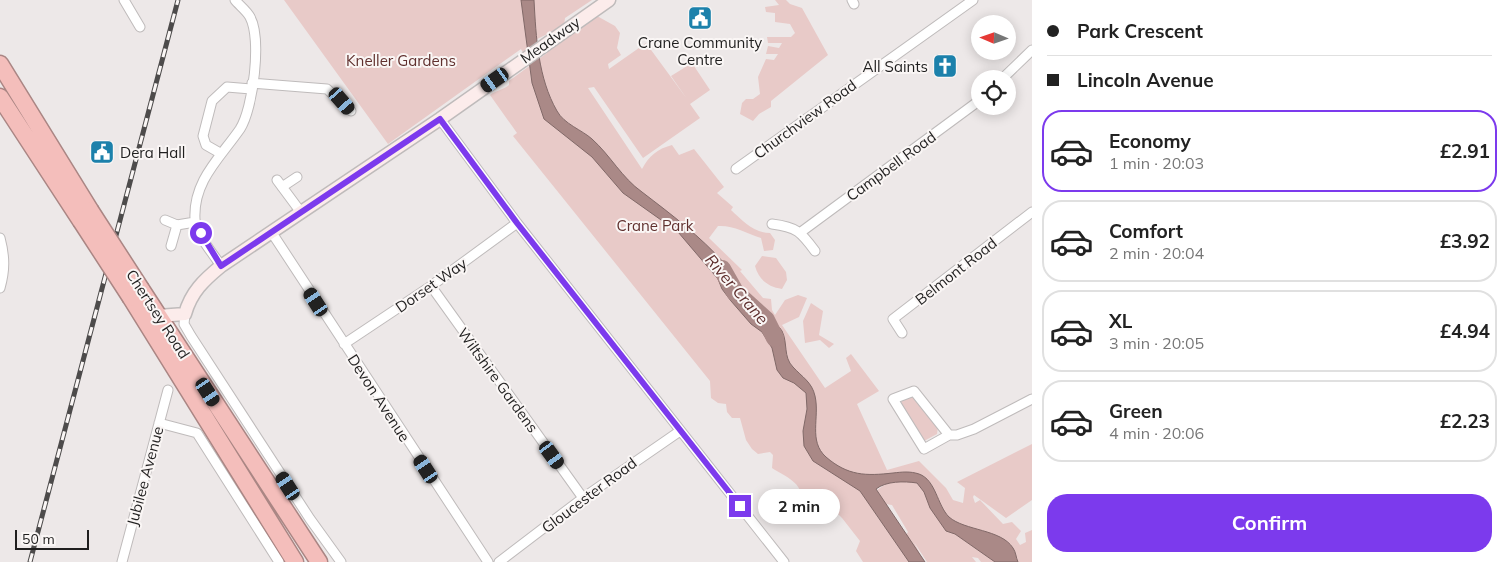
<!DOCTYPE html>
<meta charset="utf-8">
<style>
body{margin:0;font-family:Mulish,sans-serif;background:#f6f6f6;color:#222;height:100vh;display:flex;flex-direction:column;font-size:19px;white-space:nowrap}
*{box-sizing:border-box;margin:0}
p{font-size:16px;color:#767676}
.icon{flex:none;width:28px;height:28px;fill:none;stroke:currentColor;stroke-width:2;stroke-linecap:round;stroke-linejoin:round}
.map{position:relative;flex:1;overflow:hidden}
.details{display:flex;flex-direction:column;background:#fff;width:475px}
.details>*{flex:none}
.top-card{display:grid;align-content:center;height:110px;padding:0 15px;background:#fff}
.needle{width:32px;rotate:272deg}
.buttons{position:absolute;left:971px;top:15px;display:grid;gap:10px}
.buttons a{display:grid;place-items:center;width:45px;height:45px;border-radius:50%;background:#fff;box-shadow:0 2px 12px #0003;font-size:25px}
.scale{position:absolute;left:15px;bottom:12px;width:74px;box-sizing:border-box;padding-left:5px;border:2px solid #201f1f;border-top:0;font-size:14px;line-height:18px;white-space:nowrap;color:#201f1f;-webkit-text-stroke:4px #faf6f5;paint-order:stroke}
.end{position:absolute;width:22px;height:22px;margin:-11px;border:6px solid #7c3aed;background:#fff;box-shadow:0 0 0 2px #fff}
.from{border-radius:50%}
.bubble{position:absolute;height:35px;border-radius:18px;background:#fff;box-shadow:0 2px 12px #0003;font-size:16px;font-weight:700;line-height:35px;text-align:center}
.car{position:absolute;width:15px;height:30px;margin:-15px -8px;border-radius:6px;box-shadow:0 0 4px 1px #0007;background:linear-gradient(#222 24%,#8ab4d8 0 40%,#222 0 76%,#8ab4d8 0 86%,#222 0)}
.top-card b{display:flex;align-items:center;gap:18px;height:48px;font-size:19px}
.top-card b+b{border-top:1px solid #e0e0e0}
.top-card i{width:12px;height:12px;background:#222}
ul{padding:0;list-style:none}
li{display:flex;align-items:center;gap:15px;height:82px;margin:0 10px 8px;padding:0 5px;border:2px solid #e0e0e0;border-radius:20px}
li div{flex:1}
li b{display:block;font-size:19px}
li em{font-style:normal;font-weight:700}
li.on{border-color:#7c3aed}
li>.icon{width:45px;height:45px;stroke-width:1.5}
.button{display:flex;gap:10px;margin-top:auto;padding:10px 15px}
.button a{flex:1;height:58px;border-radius:20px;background:#7c3aed;color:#fff;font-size:20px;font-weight:700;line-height:58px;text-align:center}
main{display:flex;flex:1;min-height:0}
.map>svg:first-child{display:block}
.green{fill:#e8cac8;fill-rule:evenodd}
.water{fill:#aa8987;stroke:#816968}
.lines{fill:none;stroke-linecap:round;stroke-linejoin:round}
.river{stroke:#aa8987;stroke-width:18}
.street-casing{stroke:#bfbbbb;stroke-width:11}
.secondary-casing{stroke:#bfbbbb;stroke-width:15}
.highway-casing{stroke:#aa8684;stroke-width:19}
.street{stroke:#fff;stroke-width:9}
.secondary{stroke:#fceceb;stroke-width:12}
.highway{stroke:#f4bebb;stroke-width:16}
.rail-casing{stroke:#4d4b4b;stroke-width:5}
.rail{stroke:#faf6f5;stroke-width:3;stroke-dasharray:9;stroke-linecap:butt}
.highway-bridge-casing{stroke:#aa8684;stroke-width:19;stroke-linecap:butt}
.highway-bridge{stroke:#f4bebb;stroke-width:16}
.route{stroke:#7c3aed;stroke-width:6}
.labels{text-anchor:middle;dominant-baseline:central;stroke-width:4;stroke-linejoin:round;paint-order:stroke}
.street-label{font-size:15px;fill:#201f1f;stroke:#faf6f5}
.poi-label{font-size:15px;fill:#201f1f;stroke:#faf6f5}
.park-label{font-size:15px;fill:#60302e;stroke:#faf6f5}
.water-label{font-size:16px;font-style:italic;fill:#5e2e2d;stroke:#faf6f5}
</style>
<main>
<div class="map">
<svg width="1032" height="562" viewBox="0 0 1032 562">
<rect width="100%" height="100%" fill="#ede8e8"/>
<path class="green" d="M284,0h308l-27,18 -1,8 -33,16 -2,8 -6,3 -2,-4 -133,95z
M775,0h11l4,4 12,4 26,47 -57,46v6l-12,7 -6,7 -13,-7 2,-11 4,-4h7l7,-5 -2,-17 8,-18 8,1 4,-6h-12l2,-8 11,2 3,-5h-14l-1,-6h24l4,-4 -5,-9 -15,-2v-9l-9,-1 -1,-5 14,-2z
M597,16l18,10 5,7 -3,15 4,7 -13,9 1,5 37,-26 41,56 -16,-23 21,-13 18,27 -20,14 10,14 -57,40 -49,-71 -6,1 54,81c7,-13 15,-20 30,-24l7,10 15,-6 30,38 -7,6 16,14 -2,3c11,10 22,23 39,23l5,7 -2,10 -9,1 -3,-13c-15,-5 -28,-13 -43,-12l-9,12 33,32 -2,1 23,27 8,1 1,11 3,5 10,-15 13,-5 9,3 -8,19 -17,8 43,63 26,-17 -5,-13 5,-4 28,37 -22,13 30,66 32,-9 27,27 7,12 10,3 2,-15 -8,-6 75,-38v56l-26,18 -32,-23 -1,2 2,6 5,-3 23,24 9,-2 9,9 -5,8 4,6 6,-3 -1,-9 7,-3v32h-51l-3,-4 -6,-1 4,5h-49l-13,-20 10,20h-61l-7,-11 4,-10 -18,-23 -6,-6 -8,3 -12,-3 -5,-12 -1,3 -8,-3c0,-18 -16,-23 -30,-32l1,-13 -3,-3 -12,2 -6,-5 -6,-9 -6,-22h-8l-5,-6 -1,-8 -8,-1 -7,-5 -1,-17 -197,-245 4,-3 -27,-38c7,-5 13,-5 19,-10v-4l38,-28 -1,-3zM854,478l36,3 -13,9 8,14 7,1 16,27 -2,3 -13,-17 -14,1z
M762,256l14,2 10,14 1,8 -5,9c-14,-2 -23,-9 -27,-23z
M811,303l12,8 -4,24 15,9 -5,4 -9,-8 -15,3 -2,-22z
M909,397l4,1 25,29 -1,7 -13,7 -23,-35 1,-6z"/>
<path class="water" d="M521,0h13c2,37 4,78 23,111 7,13 25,19 35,28 18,16 30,39 50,53 30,23 58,44 83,72l1,4 7,8v15c8,8 14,19 24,25 8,5 20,6 25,15 6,12 1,26 11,36 9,10 19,15 22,29 5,21 -7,45 11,61 22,19 40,19 67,16 9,-1 17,-2 26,1 17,6 18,31 30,43 16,14 52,12 64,31 3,4 3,10 5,14h-23l-40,-28 -9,-3 -16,-23 -6,-16 -7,-9c-13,-2 -31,-2 -41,6l49,73h-16l-49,-71 -47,-30 -9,-15 -1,-15 4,-22 -1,-16 -12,-10 -11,-5 -6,-8 -5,-22 -10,-16 -11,-8 -20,-23 -9,-12 -4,-10 -40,-47 -55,-39 -31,-36 -48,-38 -12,-36z"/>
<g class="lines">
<path class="river" d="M722,269l13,23 31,28 9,18"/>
<defs>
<path id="street" d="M124,0l16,27
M852,0l2,4
M1002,79l30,-29
M252,83l75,6 24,22
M440,119l77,104 267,339
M220,153l-14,-8 -3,-9 9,-35 15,-14 24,2
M736,169l237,-169
M277,180l23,31
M282,187l15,-10
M165,220l12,5
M772,224c25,3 29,8 43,27
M801,232l179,-132
M272,233l216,329
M0,238c5,19 5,32 0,50
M171,246l6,-21 18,-3
M221,266c-8,-13 -25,-31 -26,-47 -2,-38 25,-61 45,-90 13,-20 22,-90 10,-112 -3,-6 -11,-12 -15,-17
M431,286l152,212
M185,314l-1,10 7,12 119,183 31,43
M902,333l-9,-14 139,-107
M344,344l87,-58 86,-63
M159,423l38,10 82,129
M949,435l-35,-44 -21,8 31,50 25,-14h8l17,-6 58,-30
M122,562l46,-172
M499,562l84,-64 97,-67"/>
<path id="secondary" d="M158,316l27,-2c6,-22 19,-34 36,-48l219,-147 169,-119"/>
<path id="highway" d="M0,64l90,146
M0,97l81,124
M141,289l178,273
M131,298l164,264"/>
</defs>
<use href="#street" class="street-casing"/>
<use href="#secondary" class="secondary-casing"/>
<use href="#highway" class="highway-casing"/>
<use href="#street" class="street"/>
<use href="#secondary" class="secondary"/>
<use href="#highway" class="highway"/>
<defs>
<path id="rail" d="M30,562l148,-562"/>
</defs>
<use href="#rail" class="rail-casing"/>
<use href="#rail" class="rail"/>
<defs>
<path id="highway-bridge" d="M90,210l51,79
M81,221l50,77"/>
</defs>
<use href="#highway-bridge" class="highway-bridge-casing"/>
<use href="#highway-bridge" class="highway-bridge"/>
</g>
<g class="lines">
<path class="route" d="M201,233l20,33 219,-147 77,104 223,283"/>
</g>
<defs>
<symbol id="civic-square" viewBox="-11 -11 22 22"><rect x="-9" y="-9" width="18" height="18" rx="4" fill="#1c81ab" stroke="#faf6f5"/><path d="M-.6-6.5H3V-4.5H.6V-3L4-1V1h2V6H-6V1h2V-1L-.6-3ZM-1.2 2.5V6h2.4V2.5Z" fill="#fff"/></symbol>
<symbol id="church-square" viewBox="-11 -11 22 22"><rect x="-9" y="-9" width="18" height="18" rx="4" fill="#1c81ab" stroke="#faf6f5"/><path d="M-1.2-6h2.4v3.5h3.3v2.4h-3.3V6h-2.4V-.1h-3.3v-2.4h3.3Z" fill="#fff"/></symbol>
</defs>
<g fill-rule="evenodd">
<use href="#civic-square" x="686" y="4" width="28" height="28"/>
<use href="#church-square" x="931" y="52" width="28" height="28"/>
<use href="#civic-square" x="88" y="138" width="28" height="28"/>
</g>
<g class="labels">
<g class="street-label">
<text transform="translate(550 40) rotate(-35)">Meadway</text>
<text transform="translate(805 119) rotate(-36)">Churchview Road</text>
<text transform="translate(891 166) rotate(-36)">Campbell Road</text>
<text transform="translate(956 271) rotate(-38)">Belmont Road</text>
<text transform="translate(431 285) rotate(-35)">Dorset Way</text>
<text transform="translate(158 314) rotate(57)">Chertsey Road</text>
<text transform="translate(498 380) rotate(54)">Wiltshire Gardens</text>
<text transform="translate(379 398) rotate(57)">Devon Avenue</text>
<text transform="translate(145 476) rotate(-75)">Jubilee Avenue</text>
<text transform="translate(589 495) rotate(-37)">Gloucester Road</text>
</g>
<g class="poi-label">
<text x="700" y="42">Crane Community<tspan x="700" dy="17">Centre</tspan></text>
<text x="928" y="66" text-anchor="end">All Saints</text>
<text x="120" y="152" text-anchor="start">Dera Hall</text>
</g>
<g class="park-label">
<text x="401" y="60">Kneller Gardens</text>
<text x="655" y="225">Crane Park</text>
</g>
<g class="water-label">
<text transform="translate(737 289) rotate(49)">River Crane</text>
</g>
</g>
</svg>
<div class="buttons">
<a><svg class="needle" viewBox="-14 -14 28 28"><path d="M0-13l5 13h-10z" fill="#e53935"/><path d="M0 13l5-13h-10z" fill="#767676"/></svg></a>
<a><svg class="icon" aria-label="locate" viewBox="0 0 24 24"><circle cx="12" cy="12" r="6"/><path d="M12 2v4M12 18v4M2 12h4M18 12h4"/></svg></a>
</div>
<div class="scale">50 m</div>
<i class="end from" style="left:201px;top:233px"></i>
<i class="end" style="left:740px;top:506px"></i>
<div class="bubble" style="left:758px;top:489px;width:82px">2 min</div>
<i class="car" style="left:495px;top:80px;rotate:235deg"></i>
<i class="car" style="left:342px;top:101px;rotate:139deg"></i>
<i class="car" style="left:316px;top:302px;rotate:327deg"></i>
<i class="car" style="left:208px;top:392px;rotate:147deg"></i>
<i class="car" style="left:552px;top:455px;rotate:144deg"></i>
<i class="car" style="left:426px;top:469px;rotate:327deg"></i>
<i class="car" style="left:288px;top:486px;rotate:327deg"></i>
</div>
<section class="details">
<div class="top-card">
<b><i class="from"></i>Park Crescent</b>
<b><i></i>Lincoln Avenue</b>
</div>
<ul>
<li class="on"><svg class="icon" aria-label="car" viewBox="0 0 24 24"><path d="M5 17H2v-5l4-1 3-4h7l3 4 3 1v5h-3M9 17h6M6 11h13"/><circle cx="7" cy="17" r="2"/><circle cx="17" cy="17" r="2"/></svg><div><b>Economy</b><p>1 min · 20:03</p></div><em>£2.91</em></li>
<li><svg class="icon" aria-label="car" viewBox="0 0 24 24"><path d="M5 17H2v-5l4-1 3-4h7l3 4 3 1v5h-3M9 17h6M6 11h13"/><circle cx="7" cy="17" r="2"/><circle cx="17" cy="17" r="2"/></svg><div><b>Comfort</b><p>2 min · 20:04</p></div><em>£3.92</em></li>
<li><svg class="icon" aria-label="car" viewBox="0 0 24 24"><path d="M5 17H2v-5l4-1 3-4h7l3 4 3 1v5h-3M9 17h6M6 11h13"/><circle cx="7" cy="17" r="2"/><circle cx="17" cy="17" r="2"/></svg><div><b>XL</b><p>3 min · 20:05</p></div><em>£4.94</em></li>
<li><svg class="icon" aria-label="car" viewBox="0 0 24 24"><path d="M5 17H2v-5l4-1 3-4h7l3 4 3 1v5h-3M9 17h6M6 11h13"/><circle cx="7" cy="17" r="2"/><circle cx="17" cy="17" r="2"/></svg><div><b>Green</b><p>4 min · 20:06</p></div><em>£2.23</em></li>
</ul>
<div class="button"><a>Confirm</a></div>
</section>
</main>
